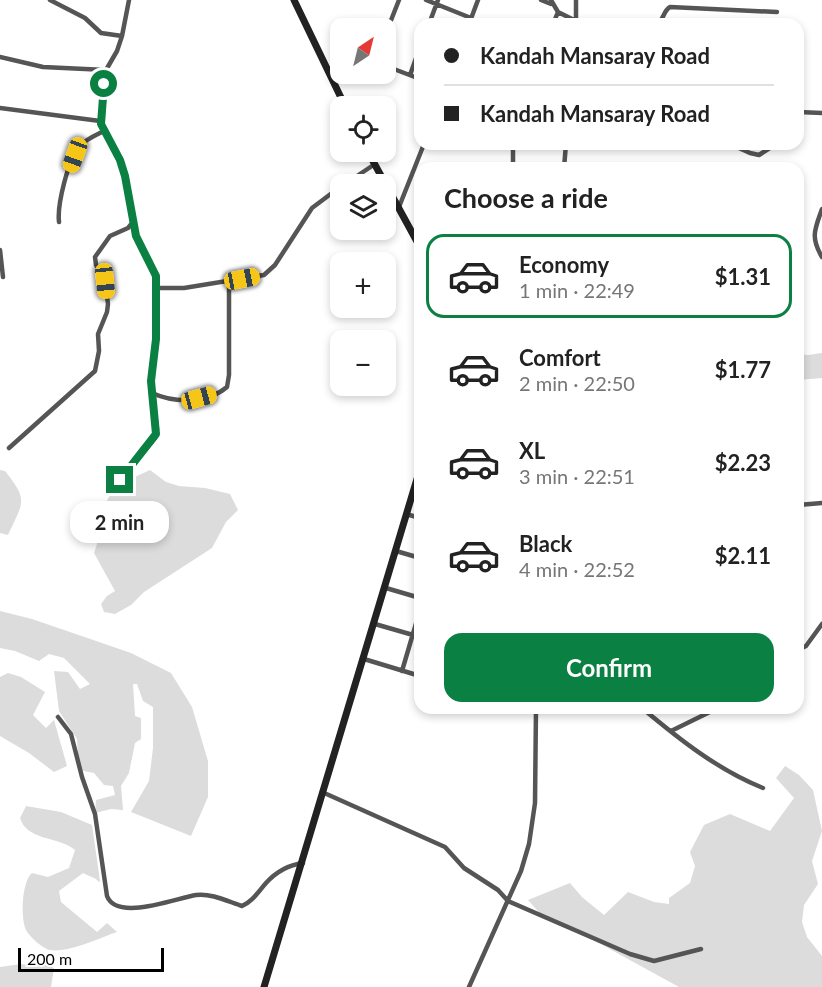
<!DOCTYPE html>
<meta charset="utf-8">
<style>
body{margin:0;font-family:Lato,sans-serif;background:#f6f6f6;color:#222;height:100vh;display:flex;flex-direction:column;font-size:22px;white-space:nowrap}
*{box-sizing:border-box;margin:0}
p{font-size:20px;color:#767676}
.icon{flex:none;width:33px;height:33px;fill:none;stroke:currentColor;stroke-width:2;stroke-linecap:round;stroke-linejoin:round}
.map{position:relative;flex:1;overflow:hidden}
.sheet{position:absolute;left:414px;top:162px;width:390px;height:552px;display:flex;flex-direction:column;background:#fff;border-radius:18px;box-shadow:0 3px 9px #0003}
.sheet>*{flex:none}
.hud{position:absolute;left:414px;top:18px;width:390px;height:132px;border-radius:18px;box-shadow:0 3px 9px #0003;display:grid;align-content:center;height:132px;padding:0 30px;background:#fff}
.needle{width:39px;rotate:35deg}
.fabs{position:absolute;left:330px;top:18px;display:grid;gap:12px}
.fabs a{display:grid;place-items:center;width:66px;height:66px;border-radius:12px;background:#fff;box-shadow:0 3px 9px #0003;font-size:30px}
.scale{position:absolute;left:18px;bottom:15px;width:146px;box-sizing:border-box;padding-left:6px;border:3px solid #000;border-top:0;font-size:16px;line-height:21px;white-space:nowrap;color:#000;-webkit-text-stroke:4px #fff;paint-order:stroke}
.end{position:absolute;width:27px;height:27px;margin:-14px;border:8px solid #0b8043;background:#fff;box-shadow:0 0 0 3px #fff}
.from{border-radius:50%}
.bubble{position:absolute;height:42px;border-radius:18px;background:#fff;box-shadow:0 3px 9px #0003;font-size:20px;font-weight:700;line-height:42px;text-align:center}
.car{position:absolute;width:18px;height:36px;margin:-18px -9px;border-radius:8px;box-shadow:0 0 4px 2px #0007;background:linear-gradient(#f5c518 24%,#345 0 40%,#f5c518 0 76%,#345 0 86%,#f5c518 0)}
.hud b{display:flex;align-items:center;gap:21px;height:57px;font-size:22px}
.hud b+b{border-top:2px solid #e0e0e0}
.hud i{width:15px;height:15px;background:#222}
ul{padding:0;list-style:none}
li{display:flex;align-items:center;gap:18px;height:84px;margin:0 12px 9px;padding:0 18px;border:3px solid transparent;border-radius:18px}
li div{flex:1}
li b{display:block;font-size:22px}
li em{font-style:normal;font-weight:700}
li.selected{border-color:#0b8043}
li>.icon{width:54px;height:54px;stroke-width:1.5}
h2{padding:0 30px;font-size:27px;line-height:72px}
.action{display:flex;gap:12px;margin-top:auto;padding:12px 30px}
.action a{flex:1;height:69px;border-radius:18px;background:#0b8043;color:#fff;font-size:24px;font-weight:700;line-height:69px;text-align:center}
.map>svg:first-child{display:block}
.green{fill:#dcdcdc}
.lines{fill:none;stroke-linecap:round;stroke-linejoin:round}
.minor{stroke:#555;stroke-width:4.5}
.secondary{stroke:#222;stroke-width:7}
.route{stroke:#0b8043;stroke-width:8}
</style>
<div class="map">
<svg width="822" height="987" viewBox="0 0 822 987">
<rect width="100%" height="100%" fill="#fff"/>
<path class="green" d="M822,353v25l-24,2v-26l10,1z
M0,470l5,1c24,30 18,31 3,64l-8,-2z
M150,470l16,12 13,4 26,2 25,6 8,16 -12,12 -14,26 -68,44 -13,13 -16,9 -11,-2 -3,-8 6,-8 8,-5 -21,-38 9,-27 2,-22 10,-18z
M0,611l32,8 99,34 40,20 21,34 16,54v36l-17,39 -60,-24 18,-31 4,-33v-41l-10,-6 -6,-17h-4l2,32 6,2v21l-6,4 -6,30 -8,13 2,24 -12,-1 -16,4 1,-13 19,-5 -2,-9 -9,-1 -10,-12 -15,-3 -2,-31 -18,-28 -5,-40 14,1 12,17 10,-5 -26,-26 -15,-4 -10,7 -24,-10 -15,-3z
M8,673l13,4 24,15 -12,23 13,13 8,-8 13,46 -13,6 -25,-19 -29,-17v-59z
M785,766l14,9 14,15 9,41 -10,30 6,23 -14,21 -2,17 5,15 15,19v31h-143l-104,-57 -31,-12 -16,-18 42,-17 12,14 22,18 24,-23 26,10 15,2v-6l21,-15 5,-17 -5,-14 14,-27 26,-11 40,17 24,-33 -18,-20z
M26,806l35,6 31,13 8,56 -1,1 -3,-3 -13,-6 -24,18 2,11 36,30 10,-9 10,9c-18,6 -48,21 -67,18 -7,-1 -21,-14 -24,-20 -6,-13 -4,-49 6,-57l16,4 21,-9 6,-18c-17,-14 -48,-9 -55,-32z
M37,960l17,8 -3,19h-51v-20l21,-3 13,2z"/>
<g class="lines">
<path class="minor" d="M50,0l35,18 16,15 21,3
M426,0l45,18
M541,0l10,4
M551,0l7,12 -5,12
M558,12l18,9 77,3
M429,24l9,-24
M469,24l9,-24
M576,24v-24
M657,24c7,-4 6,-13 13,-17l107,5
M386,33l13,-33
M0,57l43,10 63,3
M386,66l34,13
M410,75l10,-28
M0,108l100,13
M798,112l24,1
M730,144l20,9 9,2 17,-11
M513,168v-24
M564,168l2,-24
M345,184l30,-20
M399,207l25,-63
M822,209c-7,20 -12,28 0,48
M59,222c-2,-17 9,-63 21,-76 6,-7 16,-11 24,-15
M0,250l3,27
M156,288h28l80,-13 11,-10 37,-57 28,-21
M152,393c22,10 55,11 75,-6l2,-12v-94
M9,448l86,-77 4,-20 -1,-17 9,-22 1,-8 -3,-23 -9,-16 -1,-8 15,-21 18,-8 5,-6
M120,480l35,-42 2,-9 -6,-48 5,-42v-63l-20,-40 -11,-60 -5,-16 -16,-29 -4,-10 3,-9 3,-42 11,-19 5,-15 7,-36
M798,505l24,-2
M406,514l14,4
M396,551l24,7
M386,588l34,10
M375,624l45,13
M798,650l8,-4 16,-22
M364,659l56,17
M402,671l18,-61
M642,708c37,31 76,62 121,80
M58,717l13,17 11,43 13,37 12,82c10,26 69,2 89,-1 15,-2 31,6 46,11 11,-5 16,-14 24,-23 10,-11 22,-18 37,-20
M671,731l47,-23
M322,792l123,55 19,21 34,22 10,11 122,53 24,7 47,-12
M469,987l52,-116 8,-27 6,-41 1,-95"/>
<path class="secondary" d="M294,0l51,106
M368,152l52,95
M264,987l156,-518"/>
</g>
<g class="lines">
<path class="route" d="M104,84l-3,40 19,36 5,16 11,60 20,40v63l-5,42 5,53 -36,46"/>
</g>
</svg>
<div class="fabs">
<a><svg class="needle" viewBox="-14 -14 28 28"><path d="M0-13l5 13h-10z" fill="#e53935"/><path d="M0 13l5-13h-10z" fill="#767676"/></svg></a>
<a><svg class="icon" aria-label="locate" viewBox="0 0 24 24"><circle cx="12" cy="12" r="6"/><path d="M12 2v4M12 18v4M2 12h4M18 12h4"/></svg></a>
<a><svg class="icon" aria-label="layers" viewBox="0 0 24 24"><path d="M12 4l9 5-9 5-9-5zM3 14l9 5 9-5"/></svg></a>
<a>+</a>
<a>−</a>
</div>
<div class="scale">200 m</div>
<i class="end from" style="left:104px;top:84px"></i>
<i class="end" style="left:120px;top:480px"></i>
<div class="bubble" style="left:70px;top:501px;width:99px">2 min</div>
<i class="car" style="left:75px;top:155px;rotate:200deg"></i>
<i class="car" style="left:242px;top:279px;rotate:79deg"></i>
<i class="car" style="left:105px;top:281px;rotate:174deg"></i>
<i class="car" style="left:199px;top:398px;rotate:75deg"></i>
<div class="hud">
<b><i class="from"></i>Kandah Mansaray Road</b>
<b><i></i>Kandah Mansaray Road</b>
</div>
<section class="sheet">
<h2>Choose a ride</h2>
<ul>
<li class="selected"><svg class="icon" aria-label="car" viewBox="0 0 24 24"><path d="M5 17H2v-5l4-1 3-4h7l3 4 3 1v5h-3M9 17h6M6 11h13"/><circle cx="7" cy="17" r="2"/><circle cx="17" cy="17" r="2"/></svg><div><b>Economy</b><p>1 min · 22:49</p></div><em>$1.31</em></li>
<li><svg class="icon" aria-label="car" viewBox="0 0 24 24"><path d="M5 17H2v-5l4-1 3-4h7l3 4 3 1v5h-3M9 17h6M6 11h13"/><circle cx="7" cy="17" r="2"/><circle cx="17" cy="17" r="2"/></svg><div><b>Comfort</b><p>2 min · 22:50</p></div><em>$1.77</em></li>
<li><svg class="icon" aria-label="car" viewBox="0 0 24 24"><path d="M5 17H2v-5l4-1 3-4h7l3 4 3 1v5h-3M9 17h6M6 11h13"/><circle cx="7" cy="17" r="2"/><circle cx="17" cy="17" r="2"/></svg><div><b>XL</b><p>3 min · 22:51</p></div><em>$2.23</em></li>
<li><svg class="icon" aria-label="car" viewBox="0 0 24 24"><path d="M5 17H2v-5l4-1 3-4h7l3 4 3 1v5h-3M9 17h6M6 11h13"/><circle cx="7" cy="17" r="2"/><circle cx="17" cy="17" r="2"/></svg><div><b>Black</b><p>4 min · 22:52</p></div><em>$2.11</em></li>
</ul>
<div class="action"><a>Confirm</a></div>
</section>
</div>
